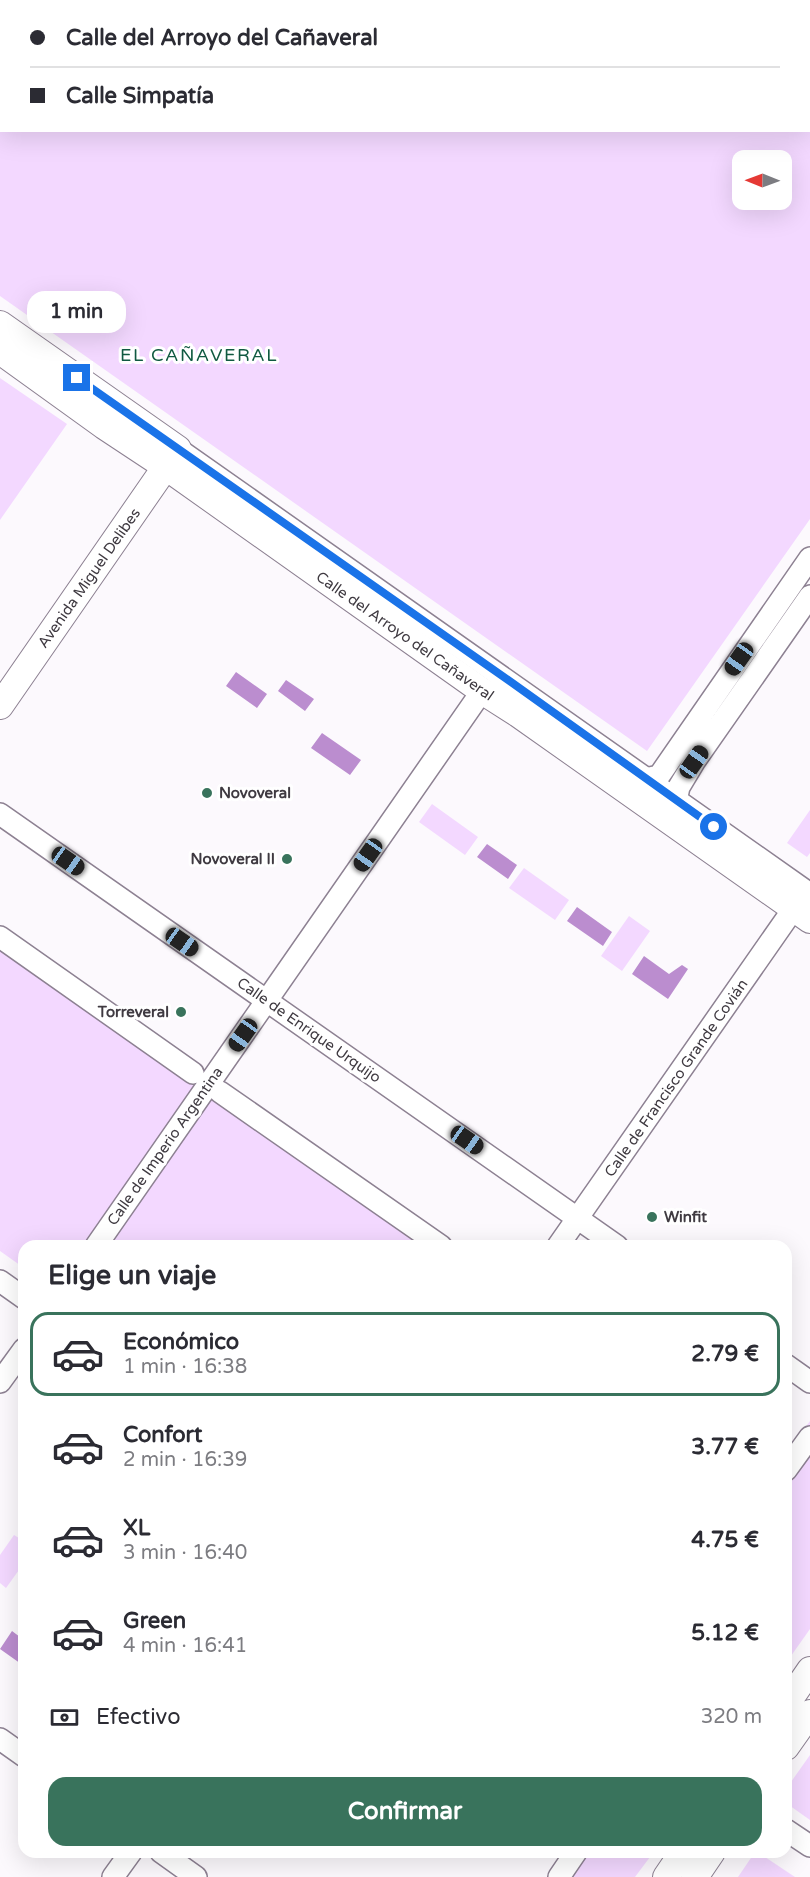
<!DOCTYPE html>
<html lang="es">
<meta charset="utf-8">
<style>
body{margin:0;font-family:"Varela Round",sans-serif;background:#f7f7f7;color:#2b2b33;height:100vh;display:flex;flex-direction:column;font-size:22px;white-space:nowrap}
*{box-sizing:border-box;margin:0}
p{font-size:20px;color:#7c7c81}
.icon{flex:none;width:33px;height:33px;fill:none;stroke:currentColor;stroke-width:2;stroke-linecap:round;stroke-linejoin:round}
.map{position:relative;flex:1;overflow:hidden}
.side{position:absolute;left:18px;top:1240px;width:774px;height:618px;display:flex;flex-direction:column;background:#fff;border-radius:18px;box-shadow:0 6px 24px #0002}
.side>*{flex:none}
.top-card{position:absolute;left:0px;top:0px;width:810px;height:132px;box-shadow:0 6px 24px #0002;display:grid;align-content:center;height:132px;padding:0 30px;background:#fff}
.needle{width:39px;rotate:271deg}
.buttons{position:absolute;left:732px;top:150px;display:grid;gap:12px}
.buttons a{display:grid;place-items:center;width:60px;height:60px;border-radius:12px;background:#fff;box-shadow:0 6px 24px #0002;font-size:30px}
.end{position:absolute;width:27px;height:27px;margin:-14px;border:8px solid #1a73e8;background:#fff;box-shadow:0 0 0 3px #fff}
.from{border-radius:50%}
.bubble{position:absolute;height:42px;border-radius:18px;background:#fff;box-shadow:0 6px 24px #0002;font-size:20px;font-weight:800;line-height:42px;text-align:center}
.car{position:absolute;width:18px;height:36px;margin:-18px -9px;border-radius:8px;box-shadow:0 0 4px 2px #0007;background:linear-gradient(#222 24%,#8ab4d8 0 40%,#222 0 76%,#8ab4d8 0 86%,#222 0)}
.top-card b{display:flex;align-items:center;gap:21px;height:57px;font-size:22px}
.top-card b+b{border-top:2px solid #e1e1e2}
.top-card i{width:15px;height:15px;background:#2b2b33}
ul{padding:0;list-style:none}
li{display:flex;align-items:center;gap:18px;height:84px;margin:0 12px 9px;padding:0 18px;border:3px solid transparent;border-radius:18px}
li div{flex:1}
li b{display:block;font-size:22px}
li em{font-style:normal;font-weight:800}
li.selected{border-color:#39735c}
li>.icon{width:54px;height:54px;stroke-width:1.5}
h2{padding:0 30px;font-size:27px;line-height:72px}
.pay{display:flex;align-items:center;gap:15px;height:66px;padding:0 30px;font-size:22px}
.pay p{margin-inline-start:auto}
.action{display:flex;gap:12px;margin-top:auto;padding:12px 30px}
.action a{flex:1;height:69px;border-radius:18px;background:#39735c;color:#fff;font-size:24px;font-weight:800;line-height:69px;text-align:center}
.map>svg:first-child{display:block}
.green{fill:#f3d8ff;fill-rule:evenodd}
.water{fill:#bb8dcf}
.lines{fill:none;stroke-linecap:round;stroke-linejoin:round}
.minor-casing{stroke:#8d8192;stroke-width:24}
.major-casing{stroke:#8d8192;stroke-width:28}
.minor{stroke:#fff;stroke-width:21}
.major{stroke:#fff;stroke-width:26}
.route{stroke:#1a73e8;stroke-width:8}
.poi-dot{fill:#39735c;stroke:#fff;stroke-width:2}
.labels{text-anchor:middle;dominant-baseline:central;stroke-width:6;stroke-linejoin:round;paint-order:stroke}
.street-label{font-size:15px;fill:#3f3a41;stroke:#fff}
.poi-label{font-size:15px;font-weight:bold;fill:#3f3a41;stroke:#fff;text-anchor:start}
.quarter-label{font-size:18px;letter-spacing:1.5px;fill:#105941;stroke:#fff}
</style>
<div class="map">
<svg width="810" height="1877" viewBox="0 0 810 1877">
<rect width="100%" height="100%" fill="#fcf9fd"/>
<path class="green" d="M0,0h810v519l-163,232 -647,-455zM2,2h806v128h-806zM742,160h40v40h-40z
M0,378l67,46 -67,96z
M432,804l46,33 -13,18 -46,-33z
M810,810v43l-3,4 -20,-14z
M524,868l45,32 -14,20 -46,-32z
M629,916l21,15 -28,40 -21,-15z
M0,929l451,317h-427v22l-24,-17z
M810,1421v208l-24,34v-210z
M14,1535l10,6v22l-18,25 -6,-5v-28z
M810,1755v65l-24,-17v-14z
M755,1852l4,1 36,24h-57z
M569,1853h84l-18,24h-84z"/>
<path class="water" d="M236,672l31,22 -10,14 -31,-22z
M286,680l28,19 -9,12 -27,-20z
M322,733l39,27 -11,15 -39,-27z
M487,844l30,21 -9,14 -31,-22z
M577,907l35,25 -9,14 -36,-25z
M644,956l25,18 13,-9 6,4 -20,30 -36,-25z
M12,1631l12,9v26l-24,-17z"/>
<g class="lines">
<defs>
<path id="minor" d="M178,449l632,445
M645,779l14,-3 151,-218
M676,801l3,-14 15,-25 116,-166
M0,814l617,432
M0,937l193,136
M220,1092l221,154
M96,1246l386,-555
M558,1246l236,-338
M0,1281l24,17
M786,1365l24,17
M0,1382l24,-33
M786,1470l24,-33
M0,1739l24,17
M786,1830l24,16
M161,1852l35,25
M113,1877l18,-25
M559,1877l17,-25"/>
<path id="major" d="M0,324l178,125 -178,257
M0,351l104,75 62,41 316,224 36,23 292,206
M786,1705l24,-35
M786,1747l24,-34
M666,1877l17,-25
M695,1877l17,-25"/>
</defs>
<use href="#minor" class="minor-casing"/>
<use href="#major" class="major-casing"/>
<use href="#minor" class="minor"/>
<use href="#major" class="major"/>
</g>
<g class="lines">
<path class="route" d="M77,378l434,304 203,145"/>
</g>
<g class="poi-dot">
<circle cx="207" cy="793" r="6"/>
<circle cx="287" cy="859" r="6"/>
<circle cx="181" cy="1012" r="6"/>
<circle cx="652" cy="1217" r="6"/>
</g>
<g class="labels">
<g class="street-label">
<text transform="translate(89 578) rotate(-55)">Avenida Miguel Delibes</text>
<text transform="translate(405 636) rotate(35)">Calle del Arroyo del Cañaveral</text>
<text transform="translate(309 1030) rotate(35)">Calle de Enrique Urquijo</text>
<text transform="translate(676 1078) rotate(-55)">Calle de Francisco Grande Covián</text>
<text transform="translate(165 1146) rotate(-55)">Calle de Imperio Argentina</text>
</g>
<g class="poi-label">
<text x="219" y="793">Novoveral</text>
<text x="275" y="859" text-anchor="end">Novoveral II</text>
<text x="169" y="1012" text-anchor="end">Torreveral</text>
<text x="664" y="1217">Winfit</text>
</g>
<g class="quarter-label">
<text x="199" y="355">EL CAÑAVERAL</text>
</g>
</g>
</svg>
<div class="buttons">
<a><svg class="needle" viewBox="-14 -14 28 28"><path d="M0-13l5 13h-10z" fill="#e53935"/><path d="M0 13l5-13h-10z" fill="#7c7c81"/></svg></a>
</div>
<i class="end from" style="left:714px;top:827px"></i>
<i class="end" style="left:77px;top:378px"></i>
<div class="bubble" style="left:27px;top:291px;width:99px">1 min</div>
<i class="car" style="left:739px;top:659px;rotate:215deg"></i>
<i class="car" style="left:694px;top:762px;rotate:35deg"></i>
<i class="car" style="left:368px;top:855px;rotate:215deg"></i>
<i class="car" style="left:68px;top:861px;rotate:125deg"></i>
<i class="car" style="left:182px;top:942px;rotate:125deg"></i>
<i class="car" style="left:243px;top:1035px;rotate:215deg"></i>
<i class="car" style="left:467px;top:1140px;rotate:125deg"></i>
<div class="top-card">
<b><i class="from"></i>Calle del Arroyo del Cañaveral</b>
<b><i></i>Calle Simpatía</b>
</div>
<section class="side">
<h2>Elige un viaje</h2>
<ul>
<li class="selected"><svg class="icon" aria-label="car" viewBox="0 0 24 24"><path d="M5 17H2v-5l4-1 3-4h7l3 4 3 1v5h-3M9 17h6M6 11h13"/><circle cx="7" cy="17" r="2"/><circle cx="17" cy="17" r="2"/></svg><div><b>Económico</b><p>1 min · 16:38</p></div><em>2.79 €</em></li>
<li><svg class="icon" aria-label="car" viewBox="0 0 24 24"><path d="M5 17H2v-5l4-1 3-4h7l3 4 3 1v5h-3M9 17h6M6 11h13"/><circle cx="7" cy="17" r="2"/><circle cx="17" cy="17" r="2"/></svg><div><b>Confort</b><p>2 min · 16:39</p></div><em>3.77 €</em></li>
<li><svg class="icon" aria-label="car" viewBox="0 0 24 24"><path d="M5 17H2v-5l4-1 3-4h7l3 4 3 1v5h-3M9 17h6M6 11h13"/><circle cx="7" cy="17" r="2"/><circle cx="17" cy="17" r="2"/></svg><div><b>XL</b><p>3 min · 16:40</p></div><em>4.75 €</em></li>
<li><svg class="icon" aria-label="car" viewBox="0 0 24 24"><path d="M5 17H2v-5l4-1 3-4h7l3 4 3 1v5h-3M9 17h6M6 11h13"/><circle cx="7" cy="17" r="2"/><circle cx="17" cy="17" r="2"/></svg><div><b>Green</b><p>4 min · 16:41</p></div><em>5.12 €</em></li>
</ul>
<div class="pay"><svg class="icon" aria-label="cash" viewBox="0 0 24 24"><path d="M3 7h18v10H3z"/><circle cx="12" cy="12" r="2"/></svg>Efectivo<p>320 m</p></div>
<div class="action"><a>Confirmar</a></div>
</section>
</div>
